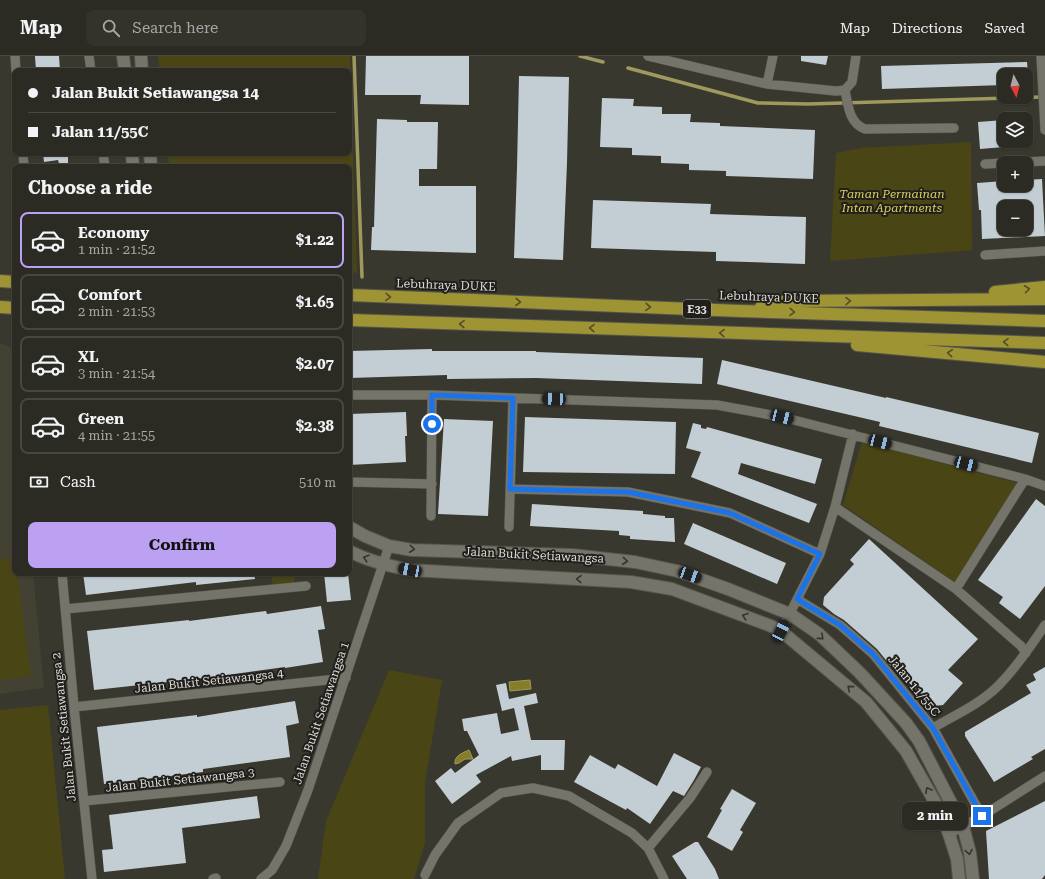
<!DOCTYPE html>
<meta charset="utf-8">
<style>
body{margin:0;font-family:"Roboto Serif",serif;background:#33322b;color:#f1f3f6;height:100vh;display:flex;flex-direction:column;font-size:15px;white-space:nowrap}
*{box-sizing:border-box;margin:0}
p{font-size:13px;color:#a6a7a6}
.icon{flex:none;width:22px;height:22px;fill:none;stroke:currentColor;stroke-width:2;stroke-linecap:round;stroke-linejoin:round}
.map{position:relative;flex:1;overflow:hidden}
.drawer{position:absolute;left:12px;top:108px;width:340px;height:412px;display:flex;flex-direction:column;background:#2b2a23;border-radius:8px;box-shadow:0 1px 3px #0004,0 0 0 1px #474641}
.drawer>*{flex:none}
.hud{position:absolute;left:12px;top:12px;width:340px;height:88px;border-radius:8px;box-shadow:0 1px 3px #0004,0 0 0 1px #474641;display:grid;align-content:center;height:88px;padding:0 16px;background:#2b2a23}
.needle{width:26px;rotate:173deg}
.fabs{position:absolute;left:997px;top:12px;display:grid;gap:8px}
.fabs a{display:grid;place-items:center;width:36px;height:36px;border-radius:8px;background:#2b2a23;box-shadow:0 1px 3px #0004,0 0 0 1px #474641;font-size:20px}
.end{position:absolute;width:18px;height:18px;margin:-9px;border:5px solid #1a73e8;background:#fff;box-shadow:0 0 0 2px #fff}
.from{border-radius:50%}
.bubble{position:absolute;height:28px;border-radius:8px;background:#2b2a23;box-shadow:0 1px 3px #0004,0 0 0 1px #474641;font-size:13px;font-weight:700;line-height:28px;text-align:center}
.car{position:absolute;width:12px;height:24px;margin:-12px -6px;border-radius:5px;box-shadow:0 0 3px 1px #0007;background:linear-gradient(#222 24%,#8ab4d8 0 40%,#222 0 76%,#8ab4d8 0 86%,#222 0)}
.hud b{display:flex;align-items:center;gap:14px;height:38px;font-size:15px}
.hud b+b{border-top:1px solid #474641}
.hud i{width:10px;height:10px;background:#f1f3f6}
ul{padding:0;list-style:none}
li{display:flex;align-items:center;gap:12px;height:56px;margin:0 8px 6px;padding:0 8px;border:2px solid #474641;border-radius:8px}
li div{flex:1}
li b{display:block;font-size:15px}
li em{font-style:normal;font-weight:700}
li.selected{border-color:#bca0f2}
li>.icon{width:36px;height:36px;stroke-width:1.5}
h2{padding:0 16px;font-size:18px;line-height:48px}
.pay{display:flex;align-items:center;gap:10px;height:44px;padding:0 16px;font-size:15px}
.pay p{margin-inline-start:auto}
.cta{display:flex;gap:8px;margin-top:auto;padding:8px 16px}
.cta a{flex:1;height:46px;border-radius:8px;background:#bca0f2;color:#111;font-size:16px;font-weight:700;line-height:46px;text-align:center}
header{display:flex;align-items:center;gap:24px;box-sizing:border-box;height:56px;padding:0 20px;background:#2b2a23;border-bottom:1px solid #474641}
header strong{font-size:19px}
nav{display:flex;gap:22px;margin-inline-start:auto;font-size:14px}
.search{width:280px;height:36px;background:#33322b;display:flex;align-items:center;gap:10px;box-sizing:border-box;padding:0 14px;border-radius:8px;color:#a6a7a6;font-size:15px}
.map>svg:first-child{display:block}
.built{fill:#434232}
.green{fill:#4a4515}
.water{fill:#867d29;stroke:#a0995d}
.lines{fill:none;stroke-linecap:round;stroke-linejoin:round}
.stream{stroke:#a0995d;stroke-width:3.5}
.building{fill:#c3ced4;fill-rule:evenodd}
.street-casing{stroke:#55544c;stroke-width:10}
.secondary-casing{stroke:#55544c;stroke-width:14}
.highway-casing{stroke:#55544c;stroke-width:14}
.street{stroke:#74746a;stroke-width:9}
.secondary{stroke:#74746a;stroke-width:12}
.highway{stroke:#9e9433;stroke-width:12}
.oneway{stroke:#524e25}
.oneway2{stroke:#35342f}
.route{stroke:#1a73e8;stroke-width:5}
.labels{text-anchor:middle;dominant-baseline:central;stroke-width:4;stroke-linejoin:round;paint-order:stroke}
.shield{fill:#201f1b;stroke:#a4a39e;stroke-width:1}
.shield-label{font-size:11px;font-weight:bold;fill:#dcdbd6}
.park-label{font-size:12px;font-style:italic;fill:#dacf5e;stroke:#201f1b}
.street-label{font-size:12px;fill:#dcdbd6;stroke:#201f1b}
</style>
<header>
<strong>Map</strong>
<div class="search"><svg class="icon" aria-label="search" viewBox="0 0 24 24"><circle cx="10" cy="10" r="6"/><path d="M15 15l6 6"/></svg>Search here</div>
<nav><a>Map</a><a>Directions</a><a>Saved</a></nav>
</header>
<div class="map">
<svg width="1045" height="823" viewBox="0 0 1045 823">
<rect width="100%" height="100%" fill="#39382f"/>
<path class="built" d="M0,287l14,6 1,14v210h18l11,115 -44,6z"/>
<path class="green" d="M158,0h192l7,217 -8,-1v-105h-180l-1,-14h181v-82h-189z
M971,86l1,108 -142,11 6,-108 25,-5z
M862,386l155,41 -62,99 -112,-77z
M15,501v16h2l14,103 -31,4v-121z
M271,517h23l1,14 -22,2z
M389,614l53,10 -17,102v61l-11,36h-96l8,-58z
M48,649l17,174h-65v-169z"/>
<path class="water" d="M530,624l1,9 -21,2 -1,-9z
M469,694l4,9h-8l-6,4 -4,1c-1,-8 7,-11 14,-14z"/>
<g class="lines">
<path class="stream" d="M354,0l8,221
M580,0l23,6
M628,12l130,35 50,1 234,-7"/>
</g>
<path class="building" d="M35,0h24l1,15h-24z
M366,0h103v49l-49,-1 1,-9h-56z
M801,0h27l-2,9 -25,-4z
M1027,6l1,13h-24v10l-122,4 -1,-23z
M519,20l50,1 -2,86 -4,97 -49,-2 3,-90z
M602,42l32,1 -1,7 29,1v7h29l-1,8 30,1v3l95,4 -2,49 -87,-3v-5l-37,-1v-6l-28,-1v-7l-29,-1v-7l-32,-1z
M377,63l30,1v2h31l-1,47h-18v17h57v67l-105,-3 1,-23h2z
M1004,64v27l-24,2 -2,-27z
M43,97h25v14h-8l-2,-7 -14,2z
M1042,123l3,57 -63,3 -1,-29h-2l-2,-27 27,-2v4h22v-5zM1004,151h22v22h-22z
M593,144l118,4 -1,10 96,3 -1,47 -89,-3v-9l-125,-4z
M432,293v2h104v1l167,6 -1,26 -166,-6 -89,1v-4l-98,3v-27z
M722,304l164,38v-1l153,36 -7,30 -153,-37 1,-4 -163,-38z
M406,356l1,24h-2l1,26 -57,3v-51z
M525,361l151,5 -1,52 -152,-2z
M444,363l49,2 -5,95 -50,-2z
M693,367l8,2v3l5,1 1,-2 115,32 -7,25 -74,-21 -3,11 79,30 -8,19 -118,-46 10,-25 -15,-4z
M1036,443l9,7v80l-25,33 -21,-16 4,-6 -25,-17z
M532,448l111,7v3l22,2v2h9l1,24 -45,-3v-3l-11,-1v-4l-89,-5z
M693,467l93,40 -9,21 -93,-40z
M869,483l109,100 -30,31 15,13 -20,22 -9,1 -44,-41 -13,-16 -33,-29 -10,-6 -11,-9 1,-8 30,-33 -4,-4z
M83,517h171l1,6 -59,6v-3l-110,13z
M324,517h24l3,27 -24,2z
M321,550l4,23 -7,1 5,32 -38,6v-1l-80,11 -111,12 -7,-59 102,-11v1l77,-10 1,3z
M1045,611v82l-14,8 2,2 -39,23 -29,-46v-4l66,-39 -5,-8 10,-5 -3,-6z
M506,627l3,16 27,-6 2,10 -14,3 7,34h34l-1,30h-23v-15l-29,6 -1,-5 -35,19 5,7 -29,22 -17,-23 16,-13 4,5 24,-18 -12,-24h-3l-2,-12 35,-6 4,21 18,-4 -5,-22 -12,3 -6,-26z
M295,645l4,22 -13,3 4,31 -87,12v3l-99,12 -7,-57 100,-12v2z
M674,697l27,14 -7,13 -10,16 -11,-5 -23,33 -23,-16 -1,2 -52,-28 16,-27 25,14 3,-5 39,22z
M732,733l24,14 -16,27 3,2 -11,19 -25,-14 15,-27 -2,-1z
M257,740l3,22 -78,10 4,35 -82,9 -2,-22 11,-1 -4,-34z
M1045,745v74l-3,4h-53l-3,-48z
M695,786h3l17,27 4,10h-32l-15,-23z"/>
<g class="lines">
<defs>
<path id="street" d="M15,0l1,15
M89,0l2,15
M648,0l119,28 69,7 9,-1 7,-8 4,-26
M1041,0l4,74
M767,28l6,-28
M845,34c3,15 4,33 20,39l89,-1
M23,97l1,14
M103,97l2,14
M1007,107l38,-2
M985,108l19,-1
M985,199l60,-4
M349,339h83l285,10 65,12 243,62 20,7
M349,426l83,2
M510,433l118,3 102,21 90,41
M835,451l121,82 65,57 5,7
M431,460l1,-121
M509,471l4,-129
M62,517l12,134 18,172
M956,533l69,-110
M797,543l43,26 33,29 60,74 49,88
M65,553l241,-23
M781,575l39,-77 15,-47 18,-73
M74,651l272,-29
M933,672c22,-13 47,-24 65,-42 18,-18 33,-40 47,-61
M84,745l196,-19
M949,778l33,-18 63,-40
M648,792l42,-50 17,-26
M425,819l10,-20 23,-32 43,-30 32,-5 36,8 63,37 16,15 16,31
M213,823l3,-1
M261,823l11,-9 14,-24 22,-56 81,-244"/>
<path id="secondary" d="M123,0l2,15
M141,0l1,15
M132,97l1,14
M150,97l1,14
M349,471l16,9 24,10 23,4 160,5 63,7 42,9 51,18 62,25 29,20 41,39 46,50 13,18 44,85 7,27 3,26
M349,495c19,10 40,15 61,19l221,12 41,7 99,37 10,5 85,71 40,49 34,60 9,23 8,25 2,20"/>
<path id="highway" d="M0,225l15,1
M995,236l50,-5
M349,239l391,16 305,10
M0,251l15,1
M761,251l26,-6 258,-2
M349,264l696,23
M857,289l188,17"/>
</defs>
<use href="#street" class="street-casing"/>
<use href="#secondary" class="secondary-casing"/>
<use href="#highway" class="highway-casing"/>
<use href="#street" class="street"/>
<use href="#secondary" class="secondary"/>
<use href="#highway" class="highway"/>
</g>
<defs><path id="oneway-chevron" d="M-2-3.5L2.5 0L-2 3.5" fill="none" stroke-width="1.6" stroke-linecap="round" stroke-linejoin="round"/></defs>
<g class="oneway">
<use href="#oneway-chevron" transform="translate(1027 233) rotate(-7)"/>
<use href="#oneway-chevron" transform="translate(388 241) rotate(2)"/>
<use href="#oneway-chevron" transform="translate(848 245) rotate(-1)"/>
<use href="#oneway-chevron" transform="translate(518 246) rotate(2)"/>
<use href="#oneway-chevron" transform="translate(648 251) rotate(2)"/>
<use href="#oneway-chevron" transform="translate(792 256) rotate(2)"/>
<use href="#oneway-chevron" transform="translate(462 268) rotate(-178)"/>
<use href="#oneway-chevron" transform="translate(592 272) rotate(-178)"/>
<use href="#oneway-chevron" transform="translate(722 277) rotate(-178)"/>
<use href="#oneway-chevron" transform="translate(1006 286) rotate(-178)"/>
<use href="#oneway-chevron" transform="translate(950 297) rotate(-175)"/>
</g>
<g class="oneway2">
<use href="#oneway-chevron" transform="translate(412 493) rotate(6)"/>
<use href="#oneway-chevron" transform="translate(366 502) rotate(-161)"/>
<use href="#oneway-chevron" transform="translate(625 505) rotate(6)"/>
<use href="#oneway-chevron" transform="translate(579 523) rotate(-177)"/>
<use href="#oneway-chevron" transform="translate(745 560) rotate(-160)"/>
<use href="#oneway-chevron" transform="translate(821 581) rotate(41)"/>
<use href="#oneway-chevron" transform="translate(850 632) rotate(-140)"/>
<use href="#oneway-chevron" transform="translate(928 734) rotate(-119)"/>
<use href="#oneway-chevron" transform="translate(969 796) rotate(79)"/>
</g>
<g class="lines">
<path class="route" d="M432,368v-29l81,3 -3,91 118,3 102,21 90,41 -23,45 43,26 33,29 60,74 49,88"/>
</g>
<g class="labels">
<rect class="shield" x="683" y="244" width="28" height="18" rx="3"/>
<g class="shield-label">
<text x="697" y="253">E33</text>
</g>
<g class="park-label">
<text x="892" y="138">Taman Permainan<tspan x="892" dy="14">Intan Apartments</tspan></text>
</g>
<g class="street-label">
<text transform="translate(446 229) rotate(2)">Lebuhraya DUKE</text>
<text transform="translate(769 241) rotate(2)">Lebuhraya DUKE</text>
<text transform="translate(534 499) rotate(3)">Jalan Bukit Setiawangsa</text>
<text transform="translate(209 625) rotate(-6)">Jalan Bukit Setiawangsa 4</text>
<text transform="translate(914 630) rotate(51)">Jalan 11/55C</text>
<text transform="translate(321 657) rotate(-71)">Jalan Bukit Setiawangsa 1</text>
<text transform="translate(64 671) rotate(-96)">Jalan Bukit Setiawangsa 2</text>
<text transform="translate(180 724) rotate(-6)">Jalan Bukit Setiawangsa 3</text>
</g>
</g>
</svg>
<div class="fabs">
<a><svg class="needle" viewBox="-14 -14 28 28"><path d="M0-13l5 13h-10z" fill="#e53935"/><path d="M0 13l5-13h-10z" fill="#a6a7a6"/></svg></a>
<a><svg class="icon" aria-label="layers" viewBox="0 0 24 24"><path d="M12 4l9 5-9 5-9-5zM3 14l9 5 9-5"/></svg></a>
<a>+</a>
<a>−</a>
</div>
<i class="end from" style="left:432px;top:368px"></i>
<i class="end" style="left:982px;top:760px"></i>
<div class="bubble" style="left:902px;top:746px;width:66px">2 min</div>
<i class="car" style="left:554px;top:343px;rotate:272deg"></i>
<i class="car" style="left:782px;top:361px;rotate:104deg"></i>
<i class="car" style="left:880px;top:386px;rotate:105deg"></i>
<i class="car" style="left:966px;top:408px;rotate:105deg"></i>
<i class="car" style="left:410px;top:514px;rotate:281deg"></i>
<i class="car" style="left:690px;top:519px;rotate:110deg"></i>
<i class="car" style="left:781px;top:575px;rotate:27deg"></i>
<div class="hud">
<b><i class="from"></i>Jalan Bukit Setiawangsa 14</b>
<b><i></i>Jalan 11/55C</b>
</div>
<section class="drawer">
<h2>Choose a ride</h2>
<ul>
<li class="selected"><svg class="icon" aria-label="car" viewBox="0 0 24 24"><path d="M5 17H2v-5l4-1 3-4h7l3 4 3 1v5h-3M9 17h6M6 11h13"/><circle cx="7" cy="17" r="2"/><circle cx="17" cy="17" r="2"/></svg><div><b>Economy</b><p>1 min · 21:52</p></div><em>$1.22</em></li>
<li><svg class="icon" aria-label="car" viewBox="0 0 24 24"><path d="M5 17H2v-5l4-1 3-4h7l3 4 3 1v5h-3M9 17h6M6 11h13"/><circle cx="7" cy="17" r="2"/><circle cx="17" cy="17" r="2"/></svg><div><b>Comfort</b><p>2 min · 21:53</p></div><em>$1.65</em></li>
<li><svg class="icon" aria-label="car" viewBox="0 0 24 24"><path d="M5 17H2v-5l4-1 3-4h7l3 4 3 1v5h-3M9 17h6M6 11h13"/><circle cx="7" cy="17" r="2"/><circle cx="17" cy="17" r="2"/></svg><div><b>XL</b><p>3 min · 21:54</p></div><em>$2.07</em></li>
<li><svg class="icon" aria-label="car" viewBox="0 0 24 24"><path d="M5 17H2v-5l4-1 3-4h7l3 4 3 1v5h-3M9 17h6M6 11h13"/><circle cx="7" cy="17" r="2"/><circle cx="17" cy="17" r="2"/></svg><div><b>Green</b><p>4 min · 21:55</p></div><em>$2.38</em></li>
</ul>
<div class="pay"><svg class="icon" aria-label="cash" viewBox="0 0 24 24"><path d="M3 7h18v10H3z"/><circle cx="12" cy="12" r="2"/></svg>Cash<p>510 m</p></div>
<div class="cta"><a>Confirm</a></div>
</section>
</div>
